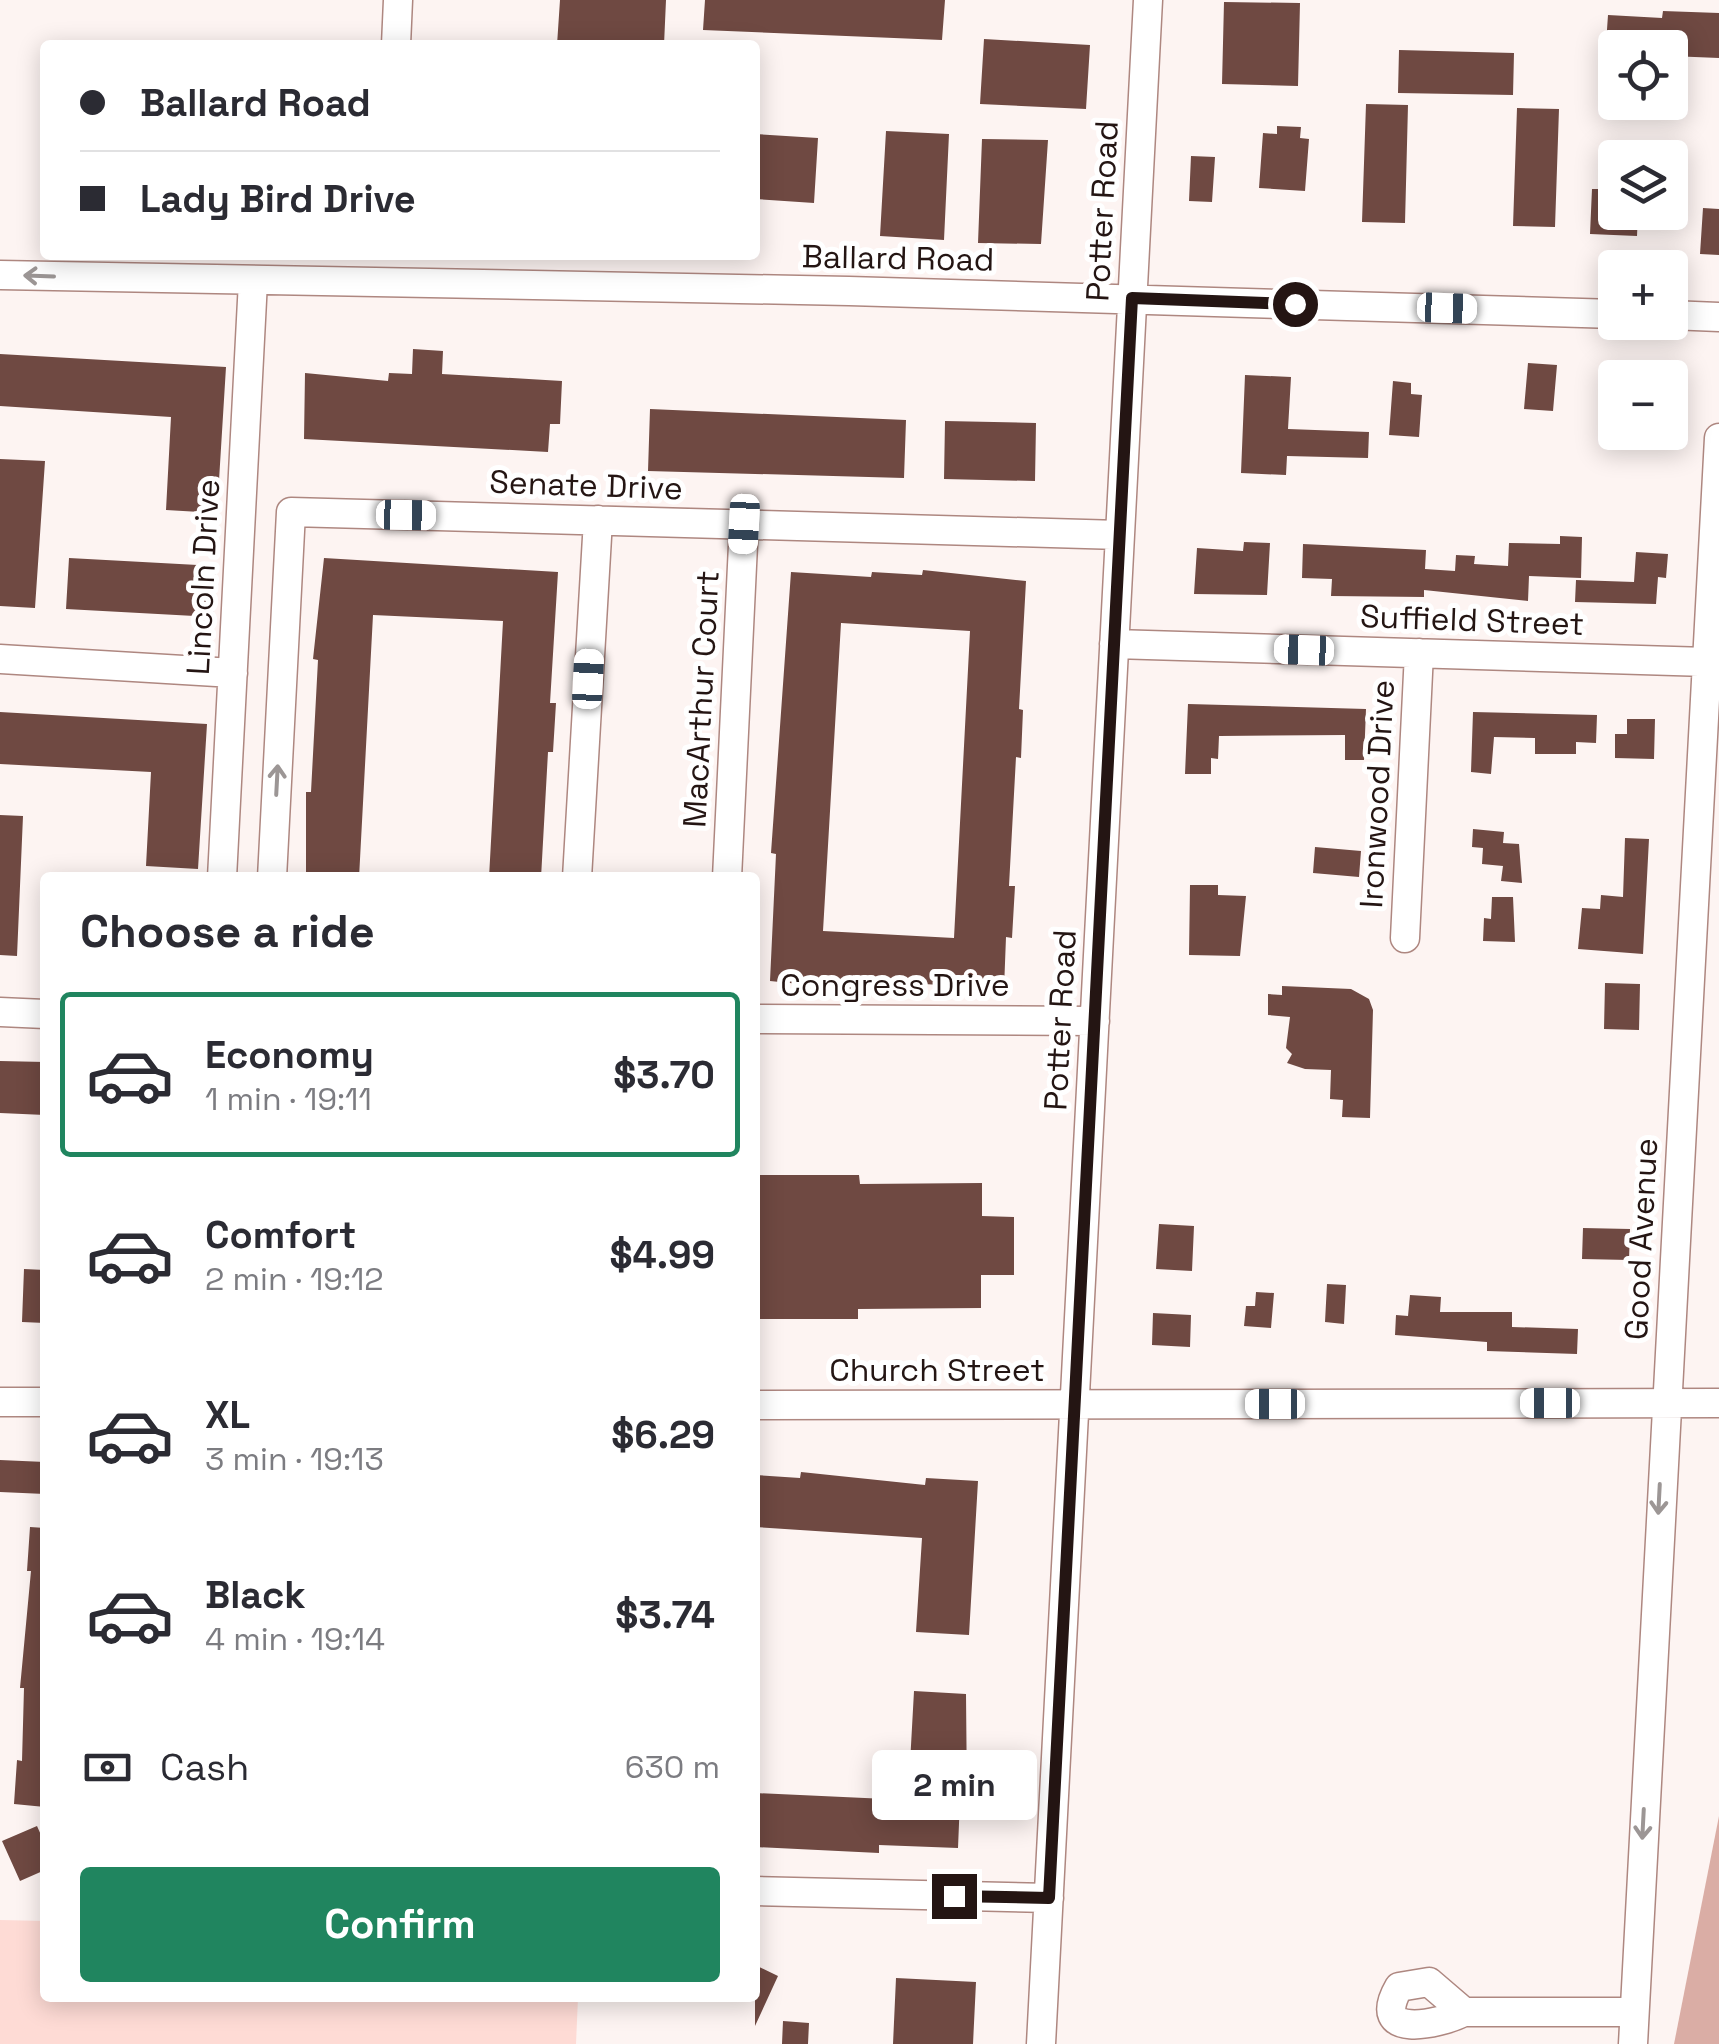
<!DOCTYPE html>
<meta charset="utf-8">
<style>
body{margin:0;font-family:"Space Grotesk",sans-serif;background:#f2f2f3;color:#2b2b33;height:100vh;display:flex;flex-direction:column;font-size:38px;white-space:nowrap}
*{box-sizing:border-box;margin:0}
p{font-size:32px;color:#7c7c81}
.icon{flex:none;width:55px;height:55px;fill:none;stroke:currentColor;stroke-width:2;stroke-linecap:round;stroke-linejoin:round}
.map{position:relative;flex:1;overflow:hidden}
.sheet{position:absolute;left:40px;top:872px;width:720px;height:1130px;display:flex;flex-direction:column;background:#fff;border-radius:10px;box-shadow:0 5px 25px #0003}
.sheet>*{flex:none}
.guide{position:absolute;left:40px;top:40px;width:720px;height:220px;border-radius:10px;box-shadow:0 5px 25px #0003;display:grid;align-content:center;height:220px;padding:0 40px;background:#fff}
.buttons{position:absolute;left:1598px;top:30px;display:grid;gap:20px}
.buttons a{display:grid;place-items:center;width:90px;height:90px;border-radius:10px;background:#fff;box-shadow:0 5px 25px #0003;font-size:50px}
.end{position:absolute;width:45px;height:45px;margin:-22px;border:12px solid #241513;background:#fff;box-shadow:0 0 0 5px #fff}
.from{border-radius:50%}
.bubble{position:absolute;height:70px;border-radius:10px;background:#fff;box-shadow:0 5px 25px #0003;font-size:32px;font-weight:800;line-height:70px;text-align:center}
.car{position:absolute;width:30px;height:60px;margin:-30px -15px;border-radius:12px;box-shadow:0 0 8px 2px #0007;background:linear-gradient(#fff 24%,#345 0 40%,#fff 0 76%,#345 0 86%,#fff 0)}
.guide b{display:flex;align-items:center;gap:35px;height:95px;font-size:38px}
.guide b+b{border-top:2px solid #e1e1e2}
.guide i{width:25px;height:25px;background:#2b2b33}
ul{padding:0;list-style:none}
li{display:flex;align-items:center;gap:30px;height:165px;margin:0 20px 15px;padding:0 20px;border:5px solid transparent;border-radius:10px}
li div{flex:1}
li b{display:block;font-size:38px}
li em{font-style:normal;font-weight:800}
li.current{border-color:#20855f}
li>.icon{width:90px;height:90px;stroke-width:1.5}
h2{padding:0 40px;font-size:45px;line-height:120px}
.pay{display:flex;align-items:center;gap:25px;height:110px;padding:0 40px;font-size:38px}
.pay p{margin-inline-start:auto}
.button{display:flex;gap:20px;margin-top:auto;padding:20px 40px}
.button a{flex:1;height:115px;border-radius:10px;background:#20855f;color:#fff;font-size:40px;font-weight:800;line-height:115px;text-align:center}
.map>svg:first-child{display:block}
.green{fill:#fedbd5}
.water{fill:#daada5}
.building{fill:#6f4942;fill-rule:evenodd}
.lines{fill:none;stroke-linecap:round;stroke-linejoin:round}
.minor-casing{stroke:#ae8780;stroke-width:31}
.minor{stroke:#fff;stroke-width:28}
.oneway{stroke:#9c9695}
.route{stroke:#241513;stroke-width:12}
.labels{text-anchor:middle;dominant-baseline:central;stroke-width:10;stroke-linejoin:round;paint-order:stroke}
.street-label{font-size:32px;fill:#241513;stroke:#fff}
</style>
<div class="map">
<svg width="1719" height="2044" viewBox="0 0 1719 2044">
<rect width="100%" height="100%" fill="#fdf4f2"/>
<path class="green" d="M0,1920l45,1v77h533l-2,46h-576z"/>
<path class="water" d="M1719,1816v228h-45z"/>
<path class="building" d="M560,0h106l-2,45h-107z
M705,0h240l-3,40 -239,-10z
M1224,2l76,1 -2,83 -76,-2z
M1663,11l56,2v45l-49,-2v-8l-64,-4 2,-29 54,3z
M984,39l106,6 -4,64 -106,-5z
M1399,50l115,3 -1,42 -115,-2z
M1366,104l42,1 -3,118 -43,-1z
M1517,108l42,1 -4,118 -42,-1z
M1277,126l24,1 -1,11 9,1 -4,52 -46,-3 4,-55 14,1z
M886,131l63,3 -5,106 -64,-4z
M755,134l63,4 -4,65 -59,-4z
M982,139l66,1 -7,104 -63,-1z
M1191,156l24,1 -3,45 -23,-1z
M1592,189h15l-1,23h32l-1,24 -47,-2z
M1703,208l16,1v46l-19,-1z
M413,349l30,2 -1,23 120,7 -2,43h-10l-2,28 -244,-13 1,-66 83,8 1,-8 23,1z
M0,354l226,13 -9,146 -51,-3 5,-93 -171,-11z
M1528,363l29,2 -4,46 -29,-2z
M1245,375l46,2 -3,52 81,3 -1,26 -81,-2 -1,19 -45,-2z
M1393,381l18,2v11l11,1 -3,42 -30,-2z
M650,409l256,11 -2,58 -256,-7z
M945,421l91,2 -1,58 -91,-2z
M0,459l45,2 -10,147 -35,-2z
M1560,536l22,1 -1,41 -52,-2 -1,25 -104,-11v7l-93,-1 1,-17 -30,-1 1,-34 123,6 -1,19 30,2 1,-16 19,1 -1,8 34,2 1,-23 51,1z
M1244,542l26,1 -3,52 -73,-1 3,-46 46,3z
M1636,552l32,2 -2,24 -8,-1 -2,27 -81,-2 1,-22 58,2z
M69,558l147,8 -3,51 -147,-8z
M324,558l234,14 -8,131h6l-3,49h-5l-7,126h-52l14,-257 -130,-6 -14,263h-53v-86h5l7,-132 -5,-1z
M923,570l103,11 -7,128 4,1 -2,48 -5,-1 -7,129h6l-3,52 -6,-1 -2,52 -80,-5v6l-55,-3v4l-99,-10 6,-127 -5,-1 20,-281 80,5 1,-5 50,3zM841,623l129,8 -16,307 -131,-7z
M1188,704l178,5 -2,51h-19v-25l-126,1 -1,23 -7,-1v16h-26z
M0,712l207,12 -9,145 -52,-3 5,-94 -151,-8z
M1473,712l124,3 -1,28 -20,-1v12h-41v-16l-41,-1 -3,37 -20,-2z
M1627,719h28l-1,40 -39,-1v-24h12z
M0,815l23,1 -6,140 -17,-1z
M1473,829l31,3 -1,11 16,1 3,39 -21,-2 2,-15 -21,-2 1,-16 -11,-1z
M1625,838l24,1 -6,115 -65,-5 4,-41 18,1 1,-14 22,2z
M1315,847l46,4 -2,26 -46,-4z
M1190,885h28v10l28,1 -6,60 -51,-1z
M1492,897h21l2,45 -32,-1 1,-23 7,1z
M1605,983l35,1 -1,46 -35,-1z
M1282,986l69,3 18,10 4,11 -3,108 -28,-1 1,-17 -13,-1 1,-29 -26,-1 -18,-6 5,-9 -6,-6 4,-31 -22,-2v-21l14,1z
M0,1061l45,1v53l-45,-2z
M755,1175h104l1,9 122,-1v33l32,1v58h-33v33l-123,1v10h-103z
M1159,1224l35,2 -2,45 -36,-2z
M1583,1228l47,1 -1,31 -47,-1z
M24,1269l21,1v53l-23,-1z
M1327,1284l19,1 -2,39 -19,-2z
M1256,1292l18,1 -3,35 -27,-2 2,-20h9z
M1410,1295l31,2 -1,15h72v15l66,2 -1,25 -90,-3v-9l-92,-7 1,-20 12,1z
M1153,1313l38,2 -1,32 -38,-2z
M0,1460l45,2v32l-45,-2z
M801,1472l124,13 1,-7 52,3 -9,154 -53,-3 6,-94 -167,-11v-52l45,3z
M30,1527l15,1v279l-31,-3 3,-44 5,1 2,-73h-4l11,-117h-4z
M914,1691l52,3 1,105h-7l-2,49 -79,-3v8l-124,-6v-54l153,7z
M37,1826l8,18v26l-25,11 -18,-40z
M755,1965l23,11 -23,50z
M896,1978l80,4 -3,62h-80z
M783,2021l26,2 -1,21h-26z"/>
<g class="lines">
<defs>
<path id="minor" d="M396,45l2,-45
M0,275l849,16 766,23
M1670,315l49,2
M1114,644l593,18
M0,659l233,14
M222,878l31,-597
M272,878l19,-366 829,23
M577,878l21,-358
M727,878l17,-354
M1405,938l14,-285
M0,1012l45,2
M755,1019l340,2
M0,1402h45
M755,1405l964,-2
M755,1891l294,7
M1464,2012c-26,13 -96,28 -65,-25l30,-5 35,30h170
M1041,2044l107,-2044
M1633,2044l86,-1606"/>
</defs>
<use href="#minor" class="minor-casing"/>
<use href="#minor" class="minor"/>
</g>
<defs><path id="oneway-shaft" d="M-6 0H5M1.5-3L5.5 0L1.5 3" fill="none" stroke-width="1.6" stroke-linecap="round" stroke-linejoin="round" transform="scale(2.5)"/></defs>
<g class="oneway">
<use href="#oneway-shaft" transform="translate(39 276) rotate(-178)"/>
<use href="#oneway-shaft" transform="translate(277 780) rotate(-87)"/>
<use href="#oneway-shaft" transform="translate(1659 1499) rotate(93)"/>
<use href="#oneway-shaft" transform="translate(1643 1824) rotate(93)"/>
</g>
<g class="lines">
<path class="route" d="M954,1896l95,2 83,-1600 163,6"/>
</g>
<g class="labels">
<g class="street-label">
<text transform="translate(1102 211) rotate(-87)">Potter Road</text>
<text transform="translate(898 258) rotate(1)">Ballard Road</text>
<text transform="translate(586 485) rotate(2)">Senate Drive</text>
<text transform="translate(203 577) rotate(-87)">Lincoln Drive</text>
<text transform="translate(1472 620) rotate(2)">Suffield Street</text>
<text transform="translate(701 699) rotate(-87)">MacArthur Court</text>
<text transform="translate(1377 794) rotate(-87)">Ironwood Drive</text>
<text x="895" y="985">Congress Drive</text>
<text transform="translate(1060 1020) rotate(-87)">Potter Road</text>
<text transform="translate(1641 1239) rotate(-87)">Good Avenue</text>
<text x="937" y="1370">Church Street</text>
</g>
</g>
</svg>
<div class="buttons">
<a><svg class="icon" aria-label="locate" viewBox="0 0 24 24"><circle cx="12" cy="12" r="6"/><path d="M12 2v4M12 18v4M2 12h4M18 12h4"/></svg></a>
<a><svg class="icon" aria-label="layers" viewBox="0 0 24 24"><path d="M12 4l9 5-9 5-9-5zM3 14l9 5 9-5"/></svg></a>
<a>+</a>
<a>−</a>
</div>
<i class="end from" style="left:1295px;top:304px"></i>
<i class="end" style="left:954px;top:1896px"></i>
<div class="bubble" style="left:872px;top:1750px;width:165px">2 min</div>
<i class="car" style="left:1447px;top:308px;rotate:92deg"></i>
<i class="car" style="left:406px;top:515px;rotate:91deg"></i>
<i class="car" style="left:744px;top:524px;rotate:183deg"></i>
<i class="car" style="left:1304px;top:650px;rotate:272deg"></i>
<i class="car" style="left:588px;top:679px;rotate:3deg"></i>
<i class="car" style="left:1550px;top:1403px;rotate:270deg"></i>
<i class="car" style="left:1275px;top:1404px;rotate:270deg"></i>
<div class="guide">
<b><i class="from"></i>Ballard Road</b>
<b><i></i>Lady Bird Drive</b>
</div>
<section class="sheet">
<h2>Choose a ride</h2>
<ul>
<li class="current"><svg class="icon" aria-label="car" viewBox="0 0 24 24"><path d="M5 17H2v-5l4-1 3-4h7l3 4 3 1v5h-3M9 17h6M6 11h13"/><circle cx="7" cy="17" r="2"/><circle cx="17" cy="17" r="2"/></svg><div><b>Economy</b><p>1 min · 19:11</p></div><em>$3.70</em></li>
<li><svg class="icon" aria-label="car" viewBox="0 0 24 24"><path d="M5 17H2v-5l4-1 3-4h7l3 4 3 1v5h-3M9 17h6M6 11h13"/><circle cx="7" cy="17" r="2"/><circle cx="17" cy="17" r="2"/></svg><div><b>Comfort</b><p>2 min · 19:12</p></div><em>$4.99</em></li>
<li><svg class="icon" aria-label="car" viewBox="0 0 24 24"><path d="M5 17H2v-5l4-1 3-4h7l3 4 3 1v5h-3M9 17h6M6 11h13"/><circle cx="7" cy="17" r="2"/><circle cx="17" cy="17" r="2"/></svg><div><b>XL</b><p>3 min · 19:13</p></div><em>$6.29</em></li>
<li><svg class="icon" aria-label="car" viewBox="0 0 24 24"><path d="M5 17H2v-5l4-1 3-4h7l3 4 3 1v5h-3M9 17h6M6 11h13"/><circle cx="7" cy="17" r="2"/><circle cx="17" cy="17" r="2"/></svg><div><b>Black</b><p>4 min · 19:14</p></div><em>$3.74</em></li>
</ul>
<div class="pay"><svg class="icon" aria-label="cash" viewBox="0 0 24 24"><path d="M3 7h18v10H3z"/><circle cx="12" cy="12" r="2"/></svg>Cash<p>630 m</p></div>
<div class="button"><a>Confirm</a></div>
</section>
</div>
